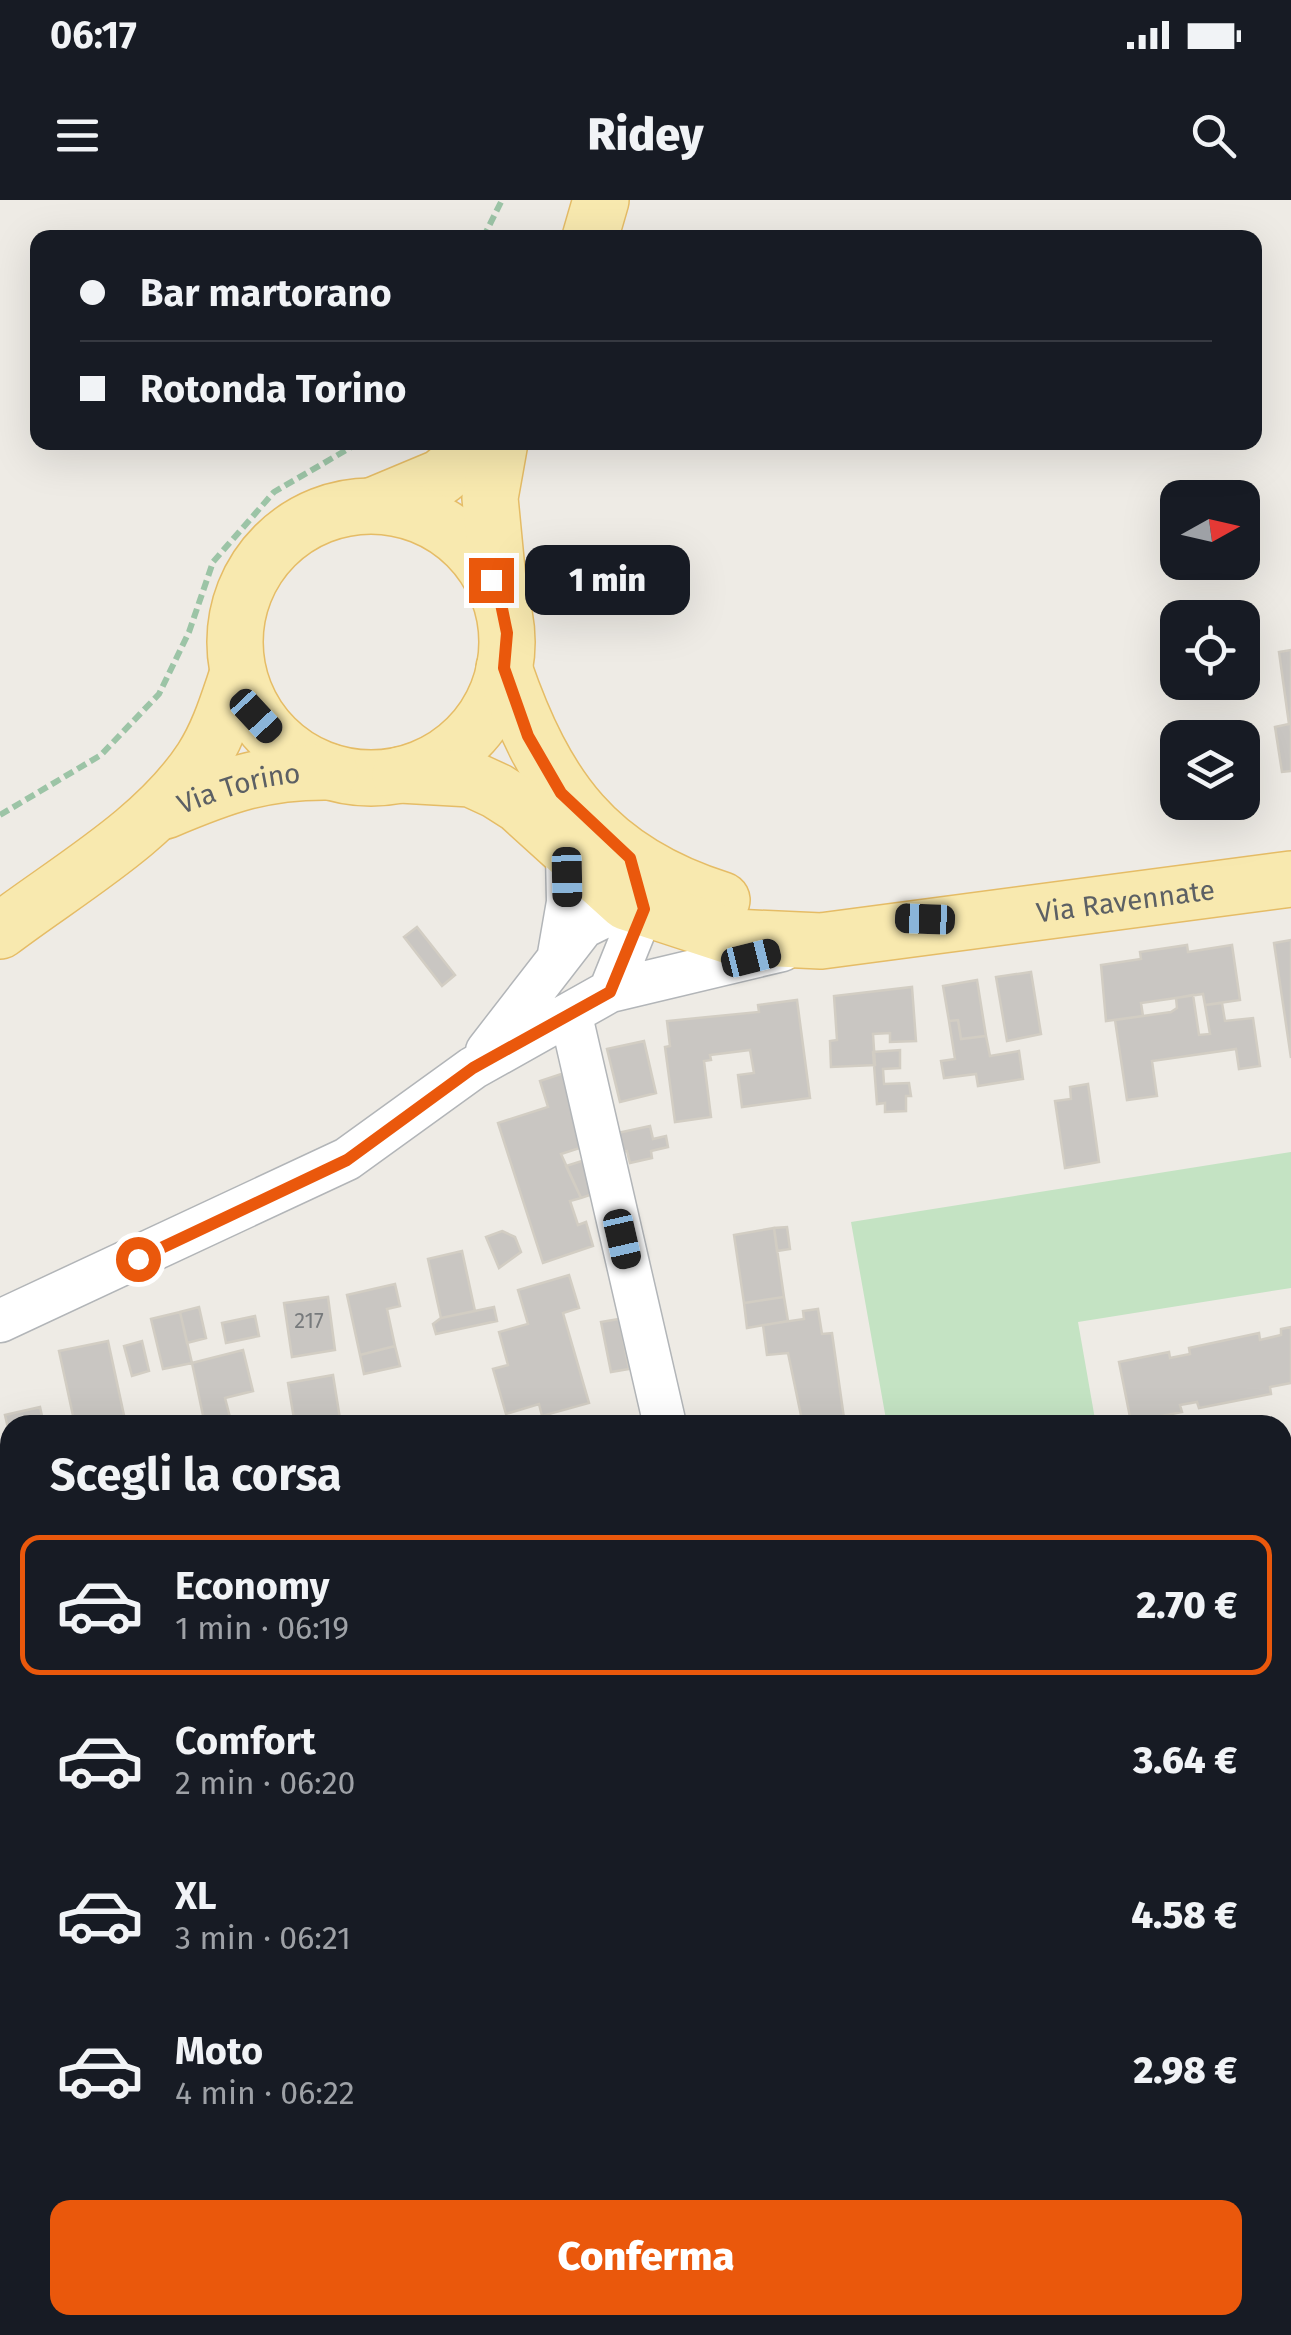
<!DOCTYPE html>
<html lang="it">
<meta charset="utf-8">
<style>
body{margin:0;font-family:"Fira Sans",sans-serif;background:#242831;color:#f1f3f6;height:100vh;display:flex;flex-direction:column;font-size:38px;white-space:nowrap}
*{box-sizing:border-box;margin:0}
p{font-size:32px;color:#9ea1a6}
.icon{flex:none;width:55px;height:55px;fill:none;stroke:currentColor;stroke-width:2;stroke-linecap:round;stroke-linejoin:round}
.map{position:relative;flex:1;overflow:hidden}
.side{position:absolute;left:0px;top:1215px;width:1292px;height:920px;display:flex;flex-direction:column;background:#171b24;border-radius:30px 30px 0 0;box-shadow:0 10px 40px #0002}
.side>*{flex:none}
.top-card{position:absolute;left:30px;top:30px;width:1232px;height:220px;border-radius:20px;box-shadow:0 10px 40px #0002;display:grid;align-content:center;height:220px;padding:0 50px;background:#171b24}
.needle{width:65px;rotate:82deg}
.fabs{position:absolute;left:1160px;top:280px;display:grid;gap:20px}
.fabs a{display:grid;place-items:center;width:100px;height:100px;border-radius:20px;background:#171b24;box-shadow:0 10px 40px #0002;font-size:50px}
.end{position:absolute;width:45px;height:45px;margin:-22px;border:12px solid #ea580c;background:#fff;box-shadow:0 0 0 5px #fff}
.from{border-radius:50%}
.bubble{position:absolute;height:70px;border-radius:20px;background:#171b24;box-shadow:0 10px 40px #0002;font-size:32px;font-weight:800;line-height:70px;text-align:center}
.car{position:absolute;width:30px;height:60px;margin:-30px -15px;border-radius:12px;box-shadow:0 0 8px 2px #0007;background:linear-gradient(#222 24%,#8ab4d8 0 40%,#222 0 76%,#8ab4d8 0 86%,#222 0)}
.top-card b{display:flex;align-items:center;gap:35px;height:95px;font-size:38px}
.top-card b+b{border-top:2px solid #363941}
.top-card i{width:25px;height:25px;background:#f1f3f6}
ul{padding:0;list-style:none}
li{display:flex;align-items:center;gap:30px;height:140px;margin:0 20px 15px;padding:0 30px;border:5px solid transparent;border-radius:20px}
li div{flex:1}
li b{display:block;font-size:38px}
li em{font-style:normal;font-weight:800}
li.on{border-color:#ea580c}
li>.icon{width:90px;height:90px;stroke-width:1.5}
h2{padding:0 50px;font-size:45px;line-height:120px}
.primary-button{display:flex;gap:20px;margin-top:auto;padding:20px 50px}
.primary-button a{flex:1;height:115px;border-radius:20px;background:#ea580c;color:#fff;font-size:40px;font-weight:800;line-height:115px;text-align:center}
.status{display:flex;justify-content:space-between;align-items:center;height:70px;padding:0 50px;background:#171b24;direction:ltr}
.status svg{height:28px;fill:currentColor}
header{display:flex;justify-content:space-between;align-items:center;height:130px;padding:0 50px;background:#171b24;font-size:45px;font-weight:800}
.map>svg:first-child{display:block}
.green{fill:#c4e3c3}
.building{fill:#c9c6c2;stroke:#d2cdc3;stroke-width:2.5}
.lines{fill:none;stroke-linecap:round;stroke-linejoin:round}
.minor-casing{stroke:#b2b5b8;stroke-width:45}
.major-casing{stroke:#e5bc66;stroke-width:58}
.path{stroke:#9cc4a6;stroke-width:6;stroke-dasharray:10 5;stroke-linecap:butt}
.minor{stroke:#fff;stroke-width:42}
.major{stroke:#f8e9af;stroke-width:55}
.route{stroke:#ea580c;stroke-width:12}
.labels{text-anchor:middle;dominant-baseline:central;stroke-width:8;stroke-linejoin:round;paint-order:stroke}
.number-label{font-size:22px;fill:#777a7c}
.street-label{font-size:28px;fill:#5c6064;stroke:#fff}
</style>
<div class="status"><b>06:17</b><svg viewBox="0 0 49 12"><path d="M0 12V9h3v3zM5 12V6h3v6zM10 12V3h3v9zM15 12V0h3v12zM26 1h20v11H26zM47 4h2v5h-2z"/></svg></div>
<header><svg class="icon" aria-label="menu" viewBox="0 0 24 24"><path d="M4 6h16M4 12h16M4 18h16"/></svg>Ridey<svg class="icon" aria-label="search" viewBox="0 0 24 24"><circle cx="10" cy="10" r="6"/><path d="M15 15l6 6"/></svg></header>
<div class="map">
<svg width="1291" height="2135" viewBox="0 0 1291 2135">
<rect width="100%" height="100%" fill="#eeebe5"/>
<path class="green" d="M1291,952v136l-213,34 18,103h-209l-36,-203z"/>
<path class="building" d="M1291,450v121l-9,1 -7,-45 14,-3 -10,-72z
M417,727l38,48 -13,11 -38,-49z
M1291,740v118l-17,-115z
M1187,745l1,7 44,-7 8,55 -35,5 -2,-11 -62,9 2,13 -37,5 -5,-56 40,-6 -1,-7z
M1031,772l10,62 -34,7 -11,-64z
M977,780l9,56 -25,3 -3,-19 -9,1 -6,-35z
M912,787l4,54 -26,1v-9l-17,1 2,31 -44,2 -1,-26 7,-1 -3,-44z
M1193,795l6,40 11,-1 -5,-29 17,-2 3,18 28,-3 7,48 -21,3 -3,-20 -84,12 5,35 -30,4 -12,-80 56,-8 6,-4 -1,-10z
M797,800l13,98 -68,9 -4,-32 16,-2 -4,-23 -40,5 1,5 -7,1 7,56 -36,5 -10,-75 5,-1 -3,-25 92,-9 -1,-7z
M958,820l3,19 25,-3 4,20 29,-5 4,28 -45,7 -2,-12 -32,4 -3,-17 14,-2 -6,-38z
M644,841l12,52 -36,9 -13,-53z
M900,850v18l-17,1 1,15 25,-1 2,13h-5v15l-21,1v-9l-8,1 -4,-52z
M567,872l19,74 -25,8 20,44 -11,3 8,24 8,-3 7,24 -50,17 -45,-140 50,-16 -8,-26z
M1088,884l11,78 -34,6 -10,-67 16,-2 -1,-12z
M650,926l3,13 13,-3 2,11 -17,4 1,7 -22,5 -3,-12 -10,2 -4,-19z
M588,959l11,33 -18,6 -15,-32z
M787,1027l3,22 -13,2 -3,-23z
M774,1028l10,69 -40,6 -10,-68z
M502,1031l13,6 6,15 -22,16 -13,-31z
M462,1051l13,60 -34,7 -13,-59z
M569,1075l10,33 -16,5 26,90 -47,13 -3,-12 -33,10 -13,-45 15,-4 -9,-33 29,-8 -10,-34z
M395,1084l5,22 -13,3 8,37 -35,9 -13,-60z
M328,1097l7,53 -43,7 -8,-54z
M784,1097l4,24 -41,7 -3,-25z
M199,1107l7,31 -19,5 -7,-31z
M494,1107l3,14 -61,13 -3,-10 8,-6z
M818,1109l4,25 10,-1 13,92h-42l-15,-72 -21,2 -4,-30 41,-6 -1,-8z
M180,1112l12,51 -29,6 -12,-50z
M255,1116l4,20 -33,7 -4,-20z
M619,1119l10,50 -18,3 -10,-50z
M1291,1127v56l-21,4 1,7 -72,14 -2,-6 -17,3 2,7 -51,10 -12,-60 50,-10 1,6 20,-4 -1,-6 70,-15 1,7 21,-5v-6z
M108,1141l17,79 -50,5 -16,-74z
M142,1141l7,30 -17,5 -8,-30z
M395,1146l5,20 -36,8 -4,-19z
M243,1150l10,41 -28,7 7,27h-27l-13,-62z
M333,1175l8,50h-46l-7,-42z
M40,1207l4,18h-34v12l-5,-22z
M10,1344v44l-10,3v-44z
M1291,1411v53l-9,2v-54z
M0,1434l10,34v21l-10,2z
M1291,1540v55l-9,2v-56z
M10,1608v50l-10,2v-50z
M10,1723v135l-10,2v-135z
M1291,1741v55l-9,1v-54z
M889,2125h192l1,6 -21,4 -4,-6 -31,6h-135z"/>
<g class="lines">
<defs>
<path id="minor" d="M559,754l9,-52 -1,-50
M610,791l33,-82 -7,-29
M571,816l94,409
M487,851l96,-124 69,-34
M0,1121l347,-162 126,-91 137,-77 172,-41
M1282,1305l9,-2
M0,1543l10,-2
M1282,1679l9,-1
M1282,1872l9,-1
M0,2105l6,23 -6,1"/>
<g id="major">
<path d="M590,38l11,-38"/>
<path d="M374,305l67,-28 43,-35"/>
<circle cx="371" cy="442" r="136"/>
<path d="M499,391l-9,-93 10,-56"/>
<path d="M504,468c41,119 93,193 218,232"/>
<path id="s1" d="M400,575l71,4 26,12 22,14 107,97 107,35 88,4 470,-62"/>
<path id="s2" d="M165,611c59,-25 99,-40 165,-39"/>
<path d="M0,731c67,-51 155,-100 202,-172 17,-26 26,-57 36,-86"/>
</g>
</defs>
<use href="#minor" class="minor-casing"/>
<use href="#major" class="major-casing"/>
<path class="path" d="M483,38l19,-38
M0,615l101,-60 58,-61 30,-62 24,-70 61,-70 86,-50"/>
<use href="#minor" class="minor"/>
<use href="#major" class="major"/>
</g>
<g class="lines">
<path class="route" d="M138,1059l209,-99 126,-92 137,-76 34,-83 -14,-51 -69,-65 -33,-57 -24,-68 3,-35 -7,-34 -9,-19"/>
</g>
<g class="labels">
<g class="number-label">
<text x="309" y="1120">217</text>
</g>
<g class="street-label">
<text stroke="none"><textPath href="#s2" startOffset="78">Via Torino</textPath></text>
<text stroke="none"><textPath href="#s1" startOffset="778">Via Ravennate</textPath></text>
</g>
</g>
</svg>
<div class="fabs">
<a><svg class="needle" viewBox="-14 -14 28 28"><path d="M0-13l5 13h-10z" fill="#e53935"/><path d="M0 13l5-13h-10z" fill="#9ea1a6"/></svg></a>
<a><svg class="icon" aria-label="locate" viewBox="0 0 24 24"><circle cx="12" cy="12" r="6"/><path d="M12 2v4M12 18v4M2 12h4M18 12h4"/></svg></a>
<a><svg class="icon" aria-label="layers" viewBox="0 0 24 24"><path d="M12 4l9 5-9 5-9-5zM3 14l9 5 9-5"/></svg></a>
</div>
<i class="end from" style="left:138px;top:1059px"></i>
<i class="end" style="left:491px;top:380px"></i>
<div class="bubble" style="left:525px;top:345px;width:165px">1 min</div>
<i class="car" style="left:256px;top:516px;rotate:137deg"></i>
<i class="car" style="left:567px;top:677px;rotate:179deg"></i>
<i class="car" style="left:925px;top:719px;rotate:272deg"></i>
<i class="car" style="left:751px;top:758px;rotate:76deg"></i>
<i class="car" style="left:622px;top:1039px;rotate:167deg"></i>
<div class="top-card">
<b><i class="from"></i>Bar martorano</b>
<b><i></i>Rotonda Torino</b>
</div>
<section class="side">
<h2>Scegli la corsa</h2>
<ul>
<li class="on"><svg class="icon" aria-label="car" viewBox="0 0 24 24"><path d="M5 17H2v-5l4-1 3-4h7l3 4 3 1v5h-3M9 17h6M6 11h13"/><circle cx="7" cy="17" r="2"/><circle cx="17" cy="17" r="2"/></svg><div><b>Economy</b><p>1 min · 06:19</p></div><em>2.70 €</em></li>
<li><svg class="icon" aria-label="car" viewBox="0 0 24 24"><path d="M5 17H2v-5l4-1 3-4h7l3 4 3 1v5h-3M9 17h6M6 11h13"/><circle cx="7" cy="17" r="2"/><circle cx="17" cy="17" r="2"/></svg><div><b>Comfort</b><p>2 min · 06:20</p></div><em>3.64 €</em></li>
<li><svg class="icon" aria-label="car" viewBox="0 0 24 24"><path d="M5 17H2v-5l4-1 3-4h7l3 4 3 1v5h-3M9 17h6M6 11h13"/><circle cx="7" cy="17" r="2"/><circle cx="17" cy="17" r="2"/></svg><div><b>XL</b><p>3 min · 06:21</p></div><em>4.58 €</em></li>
<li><svg class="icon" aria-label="car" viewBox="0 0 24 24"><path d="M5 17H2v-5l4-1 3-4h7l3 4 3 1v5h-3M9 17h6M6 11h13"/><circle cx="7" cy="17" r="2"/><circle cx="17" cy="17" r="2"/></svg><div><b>Moto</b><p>4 min · 06:22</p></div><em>2.98 €</em></li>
</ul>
<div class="primary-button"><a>Conferma</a></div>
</section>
</div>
